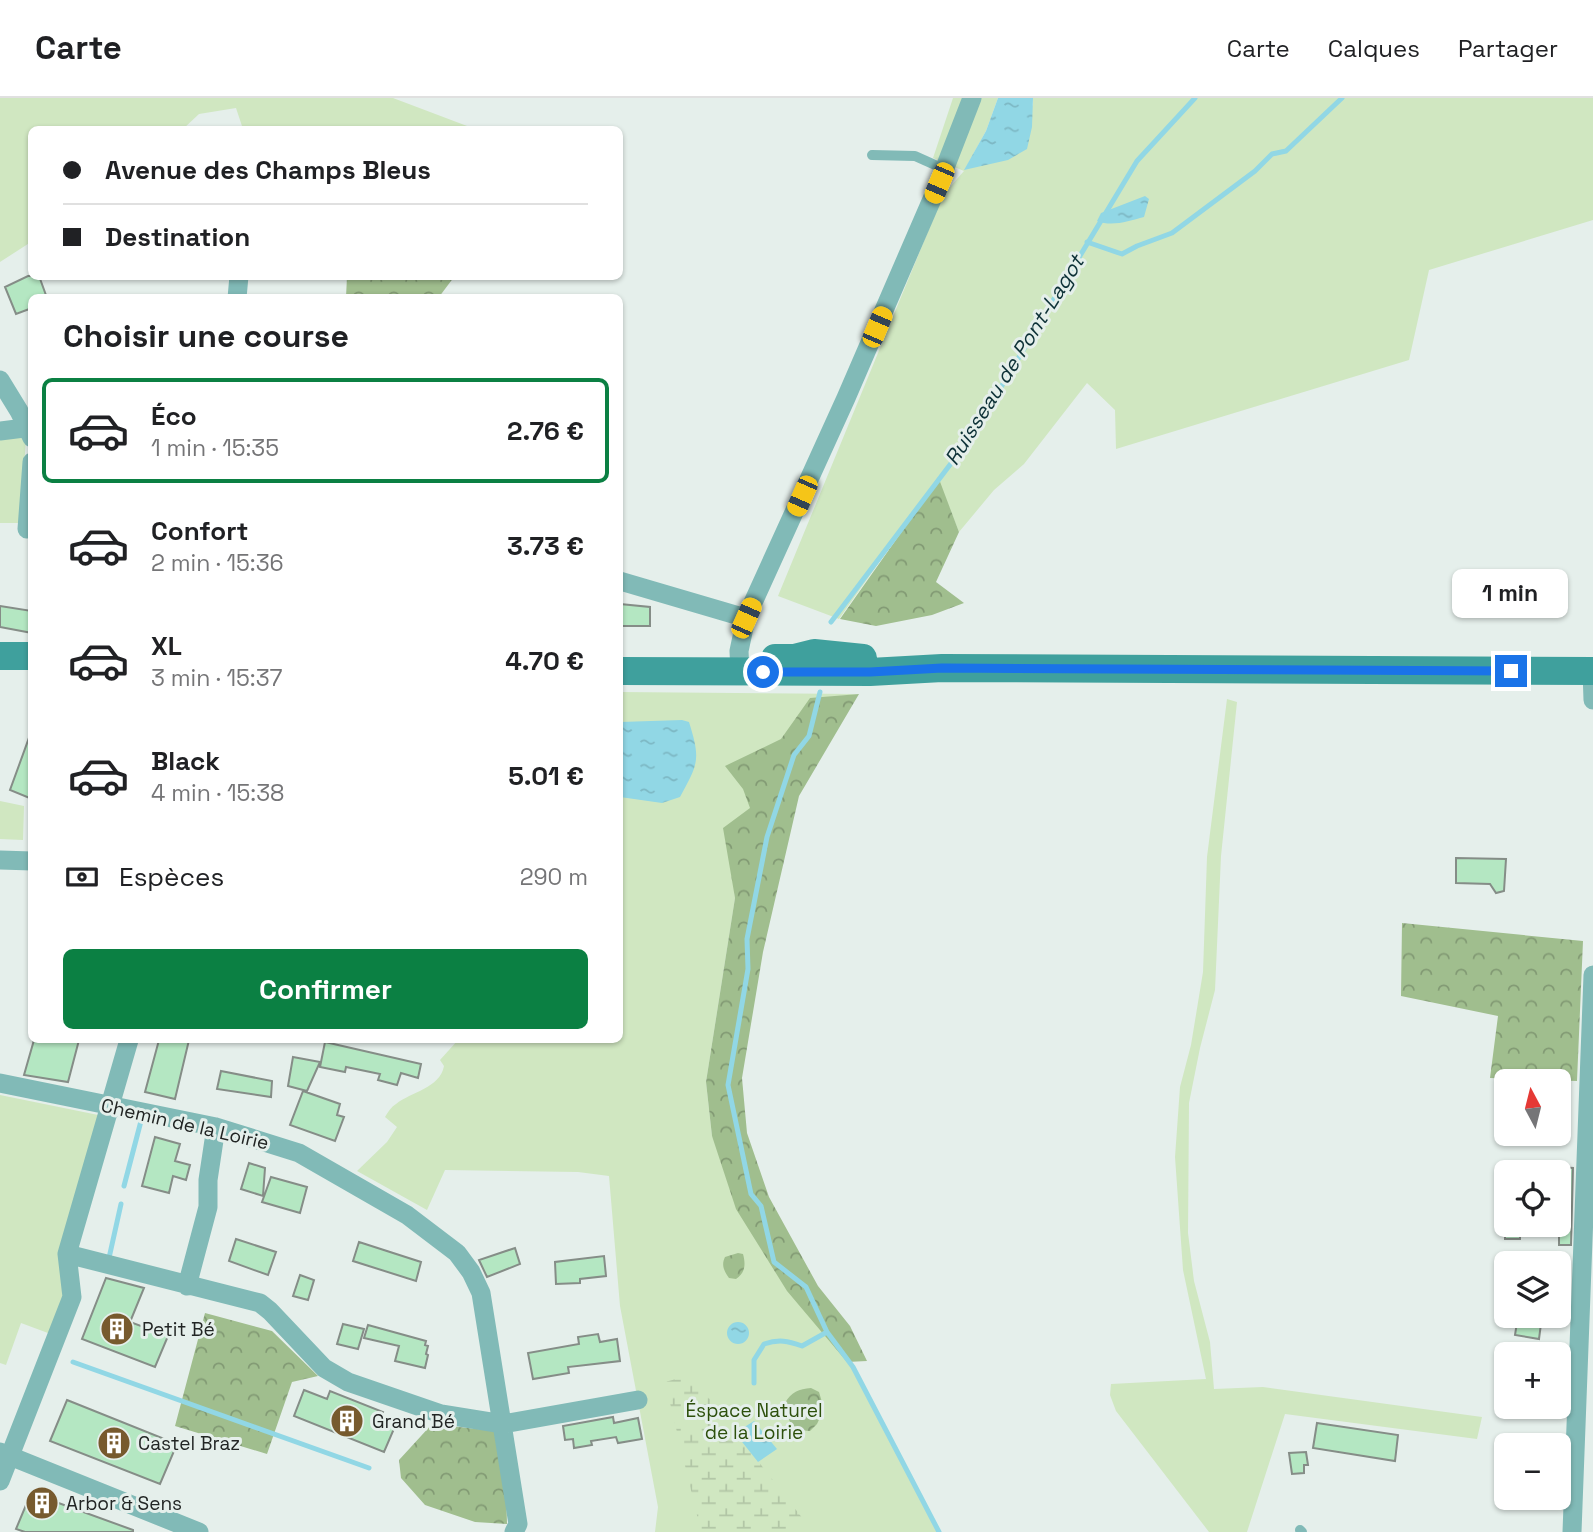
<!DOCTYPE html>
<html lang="fr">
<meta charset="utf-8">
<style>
body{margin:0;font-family:"Space Grotesk",sans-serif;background:#f2f2f2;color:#202124;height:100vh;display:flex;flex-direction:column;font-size:26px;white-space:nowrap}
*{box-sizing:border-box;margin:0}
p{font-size:23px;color:#757577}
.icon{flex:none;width:38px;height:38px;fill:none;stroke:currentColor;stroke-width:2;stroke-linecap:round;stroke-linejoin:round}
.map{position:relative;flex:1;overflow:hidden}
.details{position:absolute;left:28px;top:196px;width:595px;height:749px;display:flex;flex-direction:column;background:#fff;border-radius:10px;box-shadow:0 2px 5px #0004}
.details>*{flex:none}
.banner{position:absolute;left:28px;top:28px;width:595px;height:154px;border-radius:10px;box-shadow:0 2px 5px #0004;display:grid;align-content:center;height:154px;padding:0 35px;background:#fff}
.needle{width:46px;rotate:353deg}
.buttons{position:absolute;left:1494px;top:971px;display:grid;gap:14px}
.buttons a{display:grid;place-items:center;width:77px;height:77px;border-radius:10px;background:#fff;box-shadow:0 2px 5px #0004;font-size:35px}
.end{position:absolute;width:32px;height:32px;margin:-16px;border:9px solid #1a73e8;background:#fff;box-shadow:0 0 0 4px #fff}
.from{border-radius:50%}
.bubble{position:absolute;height:49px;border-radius:10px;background:#fff;box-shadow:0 2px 5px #0004;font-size:23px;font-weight:700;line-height:49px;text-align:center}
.car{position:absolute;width:21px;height:42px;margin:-21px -10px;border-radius:9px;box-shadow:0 0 5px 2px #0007;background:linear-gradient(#f5c518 24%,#345 0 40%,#f5c518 0 76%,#345 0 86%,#f5c518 0)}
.banner b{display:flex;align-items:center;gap:24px;height:66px;font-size:26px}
.banner b+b{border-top:2px solid #e0e0e0}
.banner i{width:18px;height:18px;background:#202124}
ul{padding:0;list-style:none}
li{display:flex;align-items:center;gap:21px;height:105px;margin:0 14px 10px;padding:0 21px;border:4px solid transparent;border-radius:10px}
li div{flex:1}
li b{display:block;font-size:26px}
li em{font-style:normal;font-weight:700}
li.active{border-color:#0b8043}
li>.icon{width:63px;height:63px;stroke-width:1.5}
h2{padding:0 35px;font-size:32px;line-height:84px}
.pay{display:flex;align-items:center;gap:18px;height:77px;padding:0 35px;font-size:26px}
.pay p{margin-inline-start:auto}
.button{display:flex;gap:14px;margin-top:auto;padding:14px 35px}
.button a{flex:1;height:80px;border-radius:10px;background:#0b8043;color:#fff;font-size:28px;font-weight:700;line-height:80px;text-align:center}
header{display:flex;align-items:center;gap:42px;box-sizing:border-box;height:98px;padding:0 35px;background:#fff;border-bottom:2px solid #e0e0e0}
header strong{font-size:33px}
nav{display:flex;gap:38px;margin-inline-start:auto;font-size:24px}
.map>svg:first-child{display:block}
.green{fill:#d0e7c1}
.forest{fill:url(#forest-crowns)}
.wetland{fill:url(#wetland-marsh)}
.water{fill:url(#water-ripples)}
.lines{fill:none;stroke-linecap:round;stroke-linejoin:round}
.stream{stroke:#91d7e5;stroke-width:5}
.building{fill:#b4e7c2;stroke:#858d87;stroke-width:2}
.service{stroke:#81bab7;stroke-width:10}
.minor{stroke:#81bab7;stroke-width:19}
.secondary{stroke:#3fa09d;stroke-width:28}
.route{stroke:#1a73e8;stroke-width:9}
.labels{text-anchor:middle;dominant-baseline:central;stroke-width:6;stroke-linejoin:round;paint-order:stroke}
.street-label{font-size:19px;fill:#222524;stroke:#e5efeb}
.poi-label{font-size:19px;fill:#222524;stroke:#e5efeb;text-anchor:start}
.park-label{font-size:19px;fill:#2d500c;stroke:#e5efeb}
.water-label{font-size:21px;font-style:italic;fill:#0d3137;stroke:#e5efeb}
</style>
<header>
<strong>Carte</strong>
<nav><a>Carte</a><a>Calques</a><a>Partager</a></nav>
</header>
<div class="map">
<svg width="1593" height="1434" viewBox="0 0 1593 1434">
<defs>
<pattern id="forest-crowns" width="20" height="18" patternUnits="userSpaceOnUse" patternTransform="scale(1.75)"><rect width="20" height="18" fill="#a0be8e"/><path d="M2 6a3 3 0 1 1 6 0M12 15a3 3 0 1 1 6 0" fill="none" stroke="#829a74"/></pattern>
<pattern id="wetland-marsh" width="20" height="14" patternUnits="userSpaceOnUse" patternTransform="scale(1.75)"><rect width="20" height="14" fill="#d0e7c1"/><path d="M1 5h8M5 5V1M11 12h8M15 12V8" fill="none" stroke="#b2c6a6"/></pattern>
<pattern id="water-ripples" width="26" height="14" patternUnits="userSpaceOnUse" patternTransform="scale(1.75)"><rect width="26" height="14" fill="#91d7e5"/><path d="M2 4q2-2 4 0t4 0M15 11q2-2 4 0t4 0" fill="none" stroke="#7db8c4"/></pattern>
</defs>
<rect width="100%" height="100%" fill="#e5efeb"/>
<path class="green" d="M0,0h393l82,31h-232l-7,-21 -37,6 -16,15 -151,1 -1,112 -31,20z
M953,0h45l-12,33 -21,38 68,-64v-7h560v122l-164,50 -20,90 -293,89 -1,-39 -28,-27 -63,81 -30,26 -35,42 -21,-53 -99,140 -61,-23 165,-401 21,-24 -31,-13z
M22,337l4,4 -6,84h-20v-84z
M620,594l239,2 -49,5c-30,54 -84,135 -75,199l-29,184 6,54 118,204 23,27 86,165h-284l3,-25 -38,-201 -11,-130 -31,-4 -133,-2 -18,40 -70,-39 30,-29 10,-15 -12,-10c3,-5 6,-10 11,-13 15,-12 44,-16 48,-38l-4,-6 18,-20h162z
M1227,601l10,3 -16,154 -6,134 -15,58 -11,55 -1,130 6,48 16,61 4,47 49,-2 219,30 -5,22 -192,-25 -38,118h-38l-93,-121 -6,-16 1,-11 95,-5 -23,-109 -8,-113 5,-70 11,-42 12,-73 4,-115z
M0,703l24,5 -1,34 -23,-1z
M0,997l108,22 -41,137 5,43 -16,39 -35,-13 -15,42 -6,-2z"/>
<path class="forest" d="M347,179v-1l107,1 -15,20h-93z
M939,381l20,53 -23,50 28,21 -32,12 -56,11 -36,-7z
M859,596l-60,102 -36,156 -21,126 5,55 22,64 49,89 32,40 17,35 -20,1 -60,-71 -51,-82 -24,-73 -6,-54 29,-184 -12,-70 27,-20 -7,-19 -18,-23 56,-27 29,-41z
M1402,825l181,18 -6,140 -87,-3 8,-62 -97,-20z
M738,1155l5,1c3,11 2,19 -7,25l-7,-1c-5,-7 -8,-13 -4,-21z
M205,1215l67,18 46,45 -26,6 -25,72 -92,-28z
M811,1290l8,4 5,17 -7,15 -7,7c-18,-1 -24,-11 -25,-28 6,-11 14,-14 26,-15z
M432,1326l63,7 11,59 1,34 -32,-2 -50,-17 -24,-27 -2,-18z"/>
<path class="wetland" d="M691,1277l112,144 1,13h-103l-36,-150z"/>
<path class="water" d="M998,0h35l-1,29 -5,22 -19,11 -44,10 22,-39z
M1145,98l4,3 -5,18c-15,4 -32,10 -47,4l4,-8z
M682,622l7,2c12,38 9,42 -9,75l-18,6 -42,-6v-75z
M727 1235a11 11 0 1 1 22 0a11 11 0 1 1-22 0Z
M754,1323l23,28 -19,13 -23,-29z"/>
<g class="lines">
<path class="stream" d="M1087,144l35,12 15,-8 35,-13 83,-62 17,-17 14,-3 56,-53
M831,524l140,-185 166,-276 58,-63
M820,594l-11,44 -15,19 -27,82 -20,102 1,30 -20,116 23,109 10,12 13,56 32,25 21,45 26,35 86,165
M124,1088l17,-65
M109,1160l12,-54
M73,1264l296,106
M754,1285v-23l10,-16c15,-5 24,-3 38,2l25,-14"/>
</g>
<path class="building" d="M28,178h11l8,22h-15v10l-16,6 -11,-27z
M620,506l30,3v19h-30z
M0,508l32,5v22l-32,-6z
M30,637l2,1v63l-22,-9z
M1456,760l50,1 -2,32 -8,2 -6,-9 -34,-1z
M34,942h45l-11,42 -44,-7z
M159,942h30l-14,59 -30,-7z
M325,944l96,22 -3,14 -17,-5 -4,12 -19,-5 2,-6 -34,-7 -1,5 -25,-5z
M293,959l27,5 -13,29 -19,-5z
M221,973l51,10 -1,16 -54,-8z
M303,993l37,13 -3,11 7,2 -9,24 -45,-16z
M155,1039l25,7 -5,17 15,4 -4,15 -13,-4 -4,17 -27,-7z
M249,1065l16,5 -2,28 -22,-7z
M1559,1069l14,1 -2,77h-12z
M271,1079l36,10 -7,26 -38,-11z
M1505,1127h15v14h-15z
M236,1141l40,13 -8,23 -39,-14z
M359,1144l62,20 -5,19 -63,-20z
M515,1150l5,16 -33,13 -8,-17z
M604,1158l2,20 -26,3v4l-24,1 -1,-22z
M300,1177l14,5 -6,20 -15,-4z
M106,1180l38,10 -14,34 38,14 -13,31 -73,-28z
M1518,1218h24l-3,23 -24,-4z
M343,1226l21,5 -6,20 -21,-5z
M368,1227l58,16 -1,4 3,1 -2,8 2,1 -3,13 -30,-7 4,-15 -35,-8z
M598,1236l2,8 17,-3 3,22 -52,6 1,6 -36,6 -5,-26 51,-9 -1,-7z
M304,1292l23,9 3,-8 53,21 -2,6 15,6 -12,28 -90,-36z
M67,1302l110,44 -17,40 -110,-43z
M613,1319l1,6 24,-5 4,21 -24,4 -2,-6 -25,4 1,4 -18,3 -1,-9 -8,1 -2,-14z
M1317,1325l81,12 -3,26 -82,-13z
M1306,1354l2,13h-4v8l-12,1 -3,-21z
M31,1395l102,37v2h-108l-9,-3z"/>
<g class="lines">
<path class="service" d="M872,57l43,1 29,13
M1300,1432l2,2"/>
<path class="minor" d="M237,200l2,-22
M0,282l19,31 13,27
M0,333l32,-4
M27,431l5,-67
M620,483l126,37
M1592,573l1,29
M740,574l-1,-21 7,-33 100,-220 93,-215 33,-85
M0,762l32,1
M0,985l216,44 83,26 108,62 50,38 14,19 10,21 37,231 -4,8
M67,1156l193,49 10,8 54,57 24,14 93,32 62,10 135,-24
M187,1188l21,-79v-27l8,-53
M0,1354l199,80
M0,1383l72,-184 -5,-43 62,-214
M1572,1434l21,-557"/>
<path class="secondary" d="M0,558h32
M775,560h19l20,-5 49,5
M620,573l250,1 72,-4 651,3"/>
</g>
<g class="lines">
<path class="route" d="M763,574h107l72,-4 569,3"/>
</g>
<defs>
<symbol id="building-disc" viewBox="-11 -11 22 22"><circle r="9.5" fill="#775a2e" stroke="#e5efeb"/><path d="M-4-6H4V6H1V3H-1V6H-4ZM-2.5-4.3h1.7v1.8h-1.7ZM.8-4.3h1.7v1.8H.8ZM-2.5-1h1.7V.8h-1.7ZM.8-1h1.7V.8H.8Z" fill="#fff"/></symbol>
</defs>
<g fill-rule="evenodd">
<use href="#building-disc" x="98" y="1212" width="38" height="38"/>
<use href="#building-disc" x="328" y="1304" width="38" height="38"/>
<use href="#building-disc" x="95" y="1326" width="38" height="38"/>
<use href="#building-disc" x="23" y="1386" width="38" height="38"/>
</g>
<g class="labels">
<g class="street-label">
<text transform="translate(185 1026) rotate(13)">Chemin de la Loirie</text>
</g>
<g class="poi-label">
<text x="142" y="1231">Petit Bé</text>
<text x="372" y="1323">Grand Bé</text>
<text x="138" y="1345">Castel Braz</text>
<text x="66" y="1405">Arbor &amp; Sens</text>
</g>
<g class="park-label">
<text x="754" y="1312">Éspace Naturel<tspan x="754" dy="22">de la Loirie</tspan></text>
</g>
<g class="water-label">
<text transform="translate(1014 262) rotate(-58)">Ruisseau de Pont-Lagot</text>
</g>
</g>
</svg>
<div class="buttons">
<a><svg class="needle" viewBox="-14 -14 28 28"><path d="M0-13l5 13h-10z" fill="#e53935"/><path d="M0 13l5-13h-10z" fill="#757577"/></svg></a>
<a><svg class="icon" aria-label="locate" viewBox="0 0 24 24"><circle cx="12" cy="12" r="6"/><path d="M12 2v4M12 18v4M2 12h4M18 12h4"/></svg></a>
<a><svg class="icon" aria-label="layers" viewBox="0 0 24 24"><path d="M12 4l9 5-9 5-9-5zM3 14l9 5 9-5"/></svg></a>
<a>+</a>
<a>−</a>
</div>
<i class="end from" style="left:763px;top:574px"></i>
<i class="end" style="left:1511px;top:573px"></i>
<div class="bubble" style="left:1452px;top:471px;width:116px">1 min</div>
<i class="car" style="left:939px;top:85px;rotate:203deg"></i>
<i class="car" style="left:877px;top:229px;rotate:23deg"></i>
<i class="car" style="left:802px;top:398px;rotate:204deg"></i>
<i class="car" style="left:746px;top:520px;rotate:24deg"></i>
<div class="banner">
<b><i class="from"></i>Avenue des Champs Bleus</b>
<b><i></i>Destination</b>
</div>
<section class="details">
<h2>Choisir une course</h2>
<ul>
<li class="active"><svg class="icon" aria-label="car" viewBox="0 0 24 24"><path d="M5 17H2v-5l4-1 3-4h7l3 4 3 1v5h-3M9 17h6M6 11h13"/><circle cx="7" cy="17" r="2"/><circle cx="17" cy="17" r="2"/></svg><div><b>Éco</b><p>1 min · 15:35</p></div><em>2.76 €</em></li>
<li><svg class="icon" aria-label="car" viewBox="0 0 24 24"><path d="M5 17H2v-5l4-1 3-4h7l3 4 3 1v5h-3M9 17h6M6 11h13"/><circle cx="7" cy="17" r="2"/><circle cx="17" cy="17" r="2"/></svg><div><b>Confort</b><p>2 min · 15:36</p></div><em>3.73 €</em></li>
<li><svg class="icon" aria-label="car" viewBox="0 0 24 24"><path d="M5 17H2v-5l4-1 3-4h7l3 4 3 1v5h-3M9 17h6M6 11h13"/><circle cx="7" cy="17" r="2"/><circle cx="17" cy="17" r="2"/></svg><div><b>XL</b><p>3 min · 15:37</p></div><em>4.70 €</em></li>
<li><svg class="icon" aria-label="car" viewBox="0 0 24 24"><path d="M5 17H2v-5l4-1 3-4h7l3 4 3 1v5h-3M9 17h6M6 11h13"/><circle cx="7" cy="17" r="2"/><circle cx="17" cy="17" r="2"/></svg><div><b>Black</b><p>4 min · 15:38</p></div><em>5.01 €</em></li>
</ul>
<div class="pay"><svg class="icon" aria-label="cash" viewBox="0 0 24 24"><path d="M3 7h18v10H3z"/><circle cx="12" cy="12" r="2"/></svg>Espèces<p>290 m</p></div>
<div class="button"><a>Confirmer</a></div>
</section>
</div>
